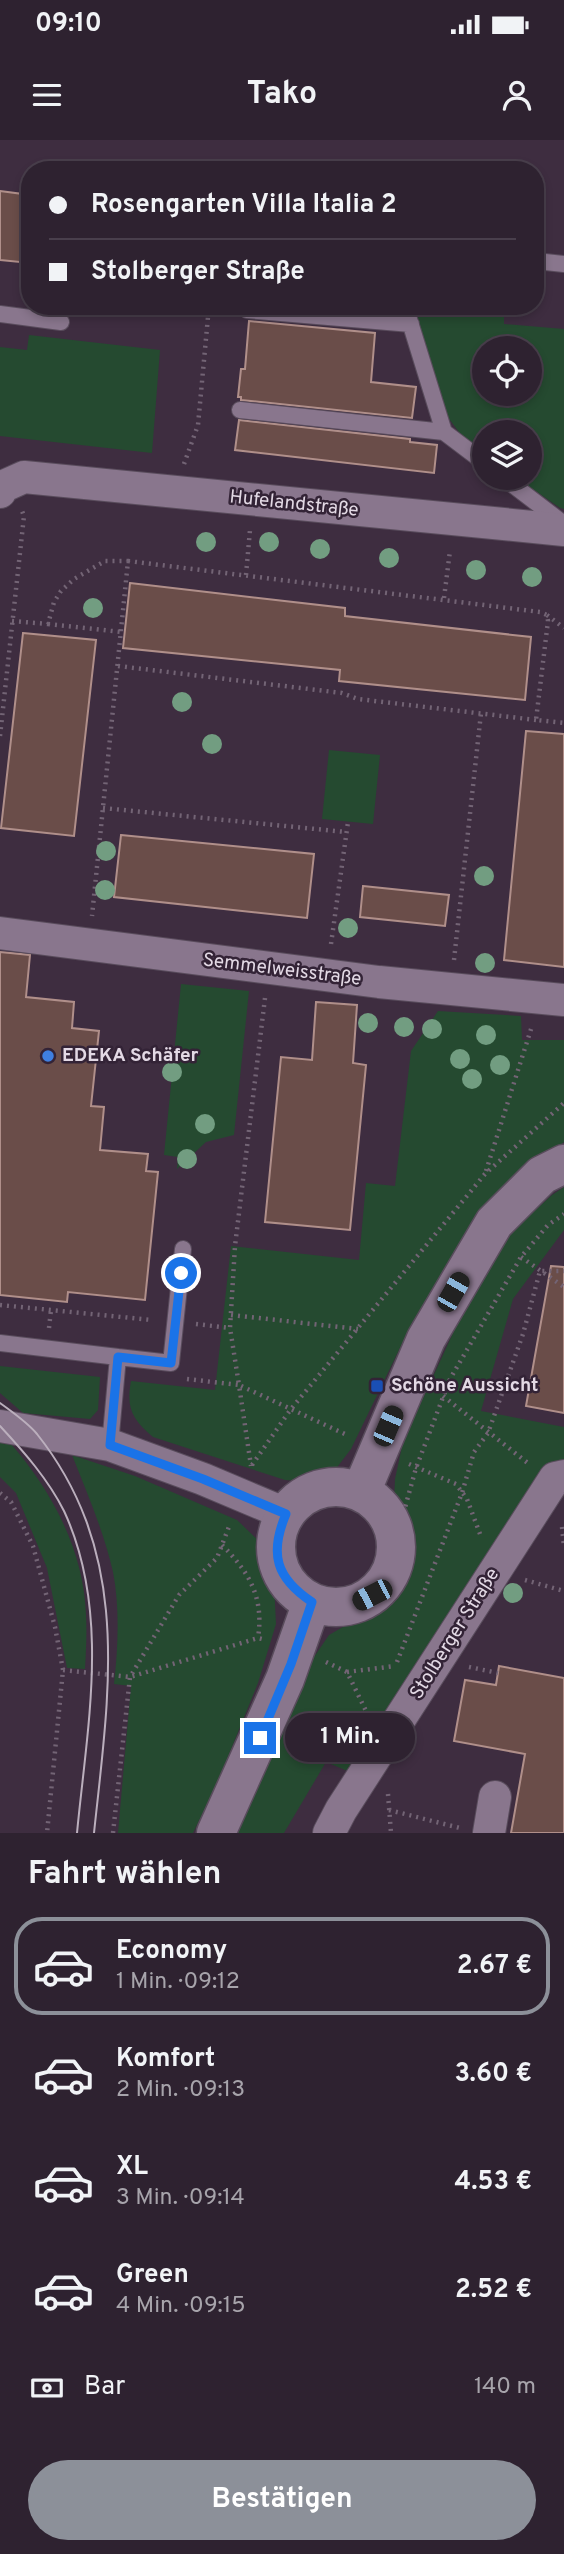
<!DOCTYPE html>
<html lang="de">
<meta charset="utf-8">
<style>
body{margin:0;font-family:Overpass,sans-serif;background:#362a38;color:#f1f3f6;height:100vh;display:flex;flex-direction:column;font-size:26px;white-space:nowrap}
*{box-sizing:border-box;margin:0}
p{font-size:23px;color:#a7a4ab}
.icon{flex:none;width:38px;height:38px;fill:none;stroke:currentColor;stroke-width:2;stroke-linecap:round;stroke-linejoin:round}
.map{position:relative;height:1693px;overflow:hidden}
.side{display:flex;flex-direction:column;background:#2e2230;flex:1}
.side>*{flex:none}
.hud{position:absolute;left:21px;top:21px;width:523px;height:154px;border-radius:28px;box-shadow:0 4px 10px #0003,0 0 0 2px #493f4c;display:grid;align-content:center;height:154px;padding:0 28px;background:#2e2230}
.tools{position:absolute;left:472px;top:196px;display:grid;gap:14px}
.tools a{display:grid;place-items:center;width:70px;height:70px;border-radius:50%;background:#2e2230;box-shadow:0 4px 10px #0003,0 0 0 2px #493f4c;font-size:35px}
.end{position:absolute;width:32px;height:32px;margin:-16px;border:9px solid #1a73e8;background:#fff;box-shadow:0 0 0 4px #fff}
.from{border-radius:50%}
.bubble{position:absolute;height:49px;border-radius:24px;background:#2e2230;box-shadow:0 4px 10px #0003,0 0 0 2px #493f4c;font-size:23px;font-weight:700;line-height:49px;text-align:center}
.car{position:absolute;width:21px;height:42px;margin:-21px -10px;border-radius:9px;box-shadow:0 0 5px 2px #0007;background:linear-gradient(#222 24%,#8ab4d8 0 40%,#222 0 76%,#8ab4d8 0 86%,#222 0)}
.hud b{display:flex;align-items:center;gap:24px;height:66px;font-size:26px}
.hud b+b{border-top:2px solid #493f4c}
.hud i{width:18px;height:18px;background:#f1f3f6}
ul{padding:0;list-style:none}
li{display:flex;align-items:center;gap:21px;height:98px;margin:0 14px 10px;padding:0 14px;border:4px solid transparent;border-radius:28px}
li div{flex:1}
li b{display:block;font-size:26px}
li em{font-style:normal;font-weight:700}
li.on{border-color:#8c9099}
li>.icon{width:63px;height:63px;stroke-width:1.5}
h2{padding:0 28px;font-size:32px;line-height:84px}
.pay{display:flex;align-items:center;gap:18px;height:77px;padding:0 28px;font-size:26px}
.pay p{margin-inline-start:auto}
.cta{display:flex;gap:14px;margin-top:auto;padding:14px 28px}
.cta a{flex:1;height:80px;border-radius:42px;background:#8c9099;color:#fff;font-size:28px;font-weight:700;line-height:80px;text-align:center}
.status{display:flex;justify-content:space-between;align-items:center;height:49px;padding:0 35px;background:#2e2230;direction:ltr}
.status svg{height:19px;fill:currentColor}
header{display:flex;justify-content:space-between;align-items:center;height:91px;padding:0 28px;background:#2e2230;font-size:32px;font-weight:700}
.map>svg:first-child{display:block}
.green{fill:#254a30;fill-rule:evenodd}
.building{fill:#6a4d49;stroke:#b08f8a;stroke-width:2}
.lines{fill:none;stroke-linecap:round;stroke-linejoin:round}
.service-casing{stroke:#594c5c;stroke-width:18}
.minor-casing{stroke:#594c5c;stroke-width:34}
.secondary-casing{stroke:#594c5c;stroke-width:41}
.path{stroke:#736475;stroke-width:4.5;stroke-dasharray:2 5;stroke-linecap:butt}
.service{stroke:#89768d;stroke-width:16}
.minor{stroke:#89768d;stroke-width:32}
.secondary{stroke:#89768d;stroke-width:38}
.tram{stroke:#bbafbd;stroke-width:2}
.tree{fill:#729d81}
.route{stroke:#1a73e8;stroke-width:9}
.shop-dot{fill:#3f7fe0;stroke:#332336;stroke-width:2.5}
.transit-dot{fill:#1a4fb4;stroke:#332336;stroke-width:2.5}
.labels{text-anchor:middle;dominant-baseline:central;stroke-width:5;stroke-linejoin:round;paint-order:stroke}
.street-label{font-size:19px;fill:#e3d9e5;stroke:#332336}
.poi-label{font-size:19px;font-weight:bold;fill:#e3d9e5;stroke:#332336;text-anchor:start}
</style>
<div class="status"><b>09:10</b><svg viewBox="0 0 49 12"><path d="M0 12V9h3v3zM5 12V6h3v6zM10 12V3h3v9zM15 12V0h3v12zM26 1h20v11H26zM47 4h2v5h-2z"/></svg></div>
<header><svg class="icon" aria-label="menu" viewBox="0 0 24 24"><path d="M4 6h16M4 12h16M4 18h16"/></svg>Tako<svg class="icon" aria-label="person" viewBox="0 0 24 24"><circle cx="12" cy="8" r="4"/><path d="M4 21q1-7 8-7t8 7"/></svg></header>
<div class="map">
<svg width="564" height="1693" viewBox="0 0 564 1693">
<rect width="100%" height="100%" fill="#3e2d40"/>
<path class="green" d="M409,166h95v18l60,5v180l-4,-1 -43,-30h13v-46h-45v23l-18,-12 -20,-27zM485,208h45v46h-45z
M29,195l131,15 -8,103 -152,-17v-89l27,3z
M329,610l51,5 -7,69 -51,-5z
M181,844l68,7 -15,144 -28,7 -29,27 1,-12 -14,-2z
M438,871l83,5 1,24h42v102l-72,65 -51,70 -28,44 -62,128 -16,21 -35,11 -15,-1 -132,-43c-21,-18 -27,-29 -22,-56l84,9 16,-144 128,14 7,-77 29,3 16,-135z
M564,1047v43l-51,69 -32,112 83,16v49l-214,296 -24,-10 -42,71h-50l69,-160 26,-38 26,-15 41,-29 9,-23 5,-38 -16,-29 1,-22 8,-37 67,-146 40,-63 42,-38z
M0,1226l100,11 -2,33 -8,9 -67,-6 -23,-20z
M0,1302l11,2c41,47 73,107 75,171 1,18 0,36 -1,54l-18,-1 -20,-100 -31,-75 -16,-16z
M72,1315l63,21 102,44 23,22 14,41 2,41 -18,59 -42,103 -23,47h-75l13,-147 -17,-2c4,-36 6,-76 -1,-112 -9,-40 -26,-79 -41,-117z"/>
<path class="building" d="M0,51l30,4v68l-30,-3z
M249,181l126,12 -4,49 45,5 -4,31 -171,-18v-3h-3l3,-28h4z
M239,280l171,19v3l27,3 -3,28 -199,-23z
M130,443l215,25v8l186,21 -6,63 -186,-19 1,-11 -217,-22z
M23,493l73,7 -22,196 -73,-8z
M526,591l38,3v233l-60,-7z
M121,695l193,19 -7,64 -193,-21z
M363,746l86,9 -4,31 -85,-9z
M0,812l30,3 -4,42 48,5 -2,26 27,3 -8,75 13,1 -4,43 48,4 -2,17 12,1 -13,128 -77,-8 -1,10 -67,-7z
M316,862l41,3 -4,58 13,2 -16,165 -85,-8 16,-165 31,3z
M551,1126l13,1v146l-38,-7z
M499,1526l65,12v155h-53l14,-79 -71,-13 11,-61 31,5z"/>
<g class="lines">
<defs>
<path id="service" d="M536,121l28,3
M405,166l39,126 41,31
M247,170l164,14
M0,174l61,8
M240,270l204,22
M504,338l60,46
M0,1203l118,14 -8,88
M118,1217l53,6 12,-114"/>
<path id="minor" d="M0,352l2,-5 22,-10 540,53
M0,793l379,49 185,18
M0,1286l110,19 93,34 83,35
M329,1693l12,-23 214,-332 9,-2
M489,1693l6,-36"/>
<path id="secondary" d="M276 1407a60 60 0 1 1 120 0a60 60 0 1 1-120 0Z
M361,1352l65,-153 68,-116 48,-48 22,-11
M216,1693l69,-154 27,-77"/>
</defs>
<use href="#service" class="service-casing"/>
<use href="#minor" class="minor-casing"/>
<use href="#secondary" class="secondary-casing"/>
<path class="path" d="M184,324l14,-39 11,-119
M128,421l412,51 7,3 1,6 -12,99 28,3
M246,435l4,-45
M444,458l6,-47
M547,475l17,13
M12,481l36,3 6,-22 7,-11 13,-12 31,-18h23l-36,355
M48,484l73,8
M118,526l224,27 16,6 178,21
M0,596l24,-220 -2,-5
M103,668l243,24
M331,804l17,-122
M454,820l27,-247
M265,858l-30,248 -5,82 9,57 108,50
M486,1031l46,-145
M521,1117l43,30
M0,1165l152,15
M231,1175l127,14
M196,1184l34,4
M49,1188l2,-18
M187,1239l52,6 12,81
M443,1256l86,68
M409,1324l47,20 11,15 13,35
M252,1325l39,-56 194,-235 79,-71
M0,1353l11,9 22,44 22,81 8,43 -16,163
M562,1387l2,20
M396,1400l20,-72 34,-89 71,-122 27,-32 16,-11
M222,1405c28,28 42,53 36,93
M525,1440l39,11
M326,1522l21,10 20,41
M397,1522l65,-169 12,-41 14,-19 35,-99 17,-63h24
M469,1527l29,6
M63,1530l67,7 128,-39 4,1
M347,1532l48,-6
M388,1654l3,39
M389,1670l71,18
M113,1693l17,-156 49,-82 38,-37 13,-34"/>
<use href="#service" class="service"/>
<use href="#minor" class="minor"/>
<use href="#secondary" class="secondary"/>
<path class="tram" d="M0,1263c12,9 27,19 37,31 96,121 72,257 57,399
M0,1286c24,26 48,53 64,85 47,101 23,216 13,322"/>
</g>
<g class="tree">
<circle cx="206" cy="402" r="10"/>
<circle cx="269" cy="402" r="10"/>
<circle cx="320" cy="409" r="10"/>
<circle cx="389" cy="418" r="10"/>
<circle cx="476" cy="430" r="10"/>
<circle cx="532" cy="437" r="10"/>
<circle cx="93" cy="468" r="10"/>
<circle cx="182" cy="562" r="10"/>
<circle cx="212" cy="604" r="10"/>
<circle cx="106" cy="711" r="10"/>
<circle cx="484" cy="736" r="10"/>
<circle cx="105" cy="750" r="10"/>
<circle cx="348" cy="788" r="10"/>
<circle cx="485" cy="823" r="10"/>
<circle cx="368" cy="883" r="10"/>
<circle cx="404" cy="887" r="10"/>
<circle cx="432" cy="889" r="10"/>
<circle cx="486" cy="895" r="10"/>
<circle cx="460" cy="919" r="10"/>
<circle cx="500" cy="925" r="10"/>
<circle cx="172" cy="932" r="10"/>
<circle cx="472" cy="939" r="10"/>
<circle cx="205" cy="984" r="10"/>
<circle cx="187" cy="1019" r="10"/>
<circle cx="513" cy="1453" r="10"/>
</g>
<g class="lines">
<path class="route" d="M181,1133l-10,90 -53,-6 -8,88 93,34 83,35c-17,40 -10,64 26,88l-21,62 -31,74"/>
</g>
<circle class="shop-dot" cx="48" cy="916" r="7"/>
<rect class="transit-dot" x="370" y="1239" width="14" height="14" rx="3.5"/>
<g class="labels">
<g class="street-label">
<text transform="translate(294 364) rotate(6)">Hufelandstraße</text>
<text transform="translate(282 830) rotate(7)">Semmelweisstraße</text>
<text transform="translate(455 1494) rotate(-58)">Stolberger Straße</text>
</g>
<g class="poi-label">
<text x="62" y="916">EDEKA Schäfer</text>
<text x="391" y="1246">Schöne Aussicht</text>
</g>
</g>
</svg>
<div class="tools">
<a><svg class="icon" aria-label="locate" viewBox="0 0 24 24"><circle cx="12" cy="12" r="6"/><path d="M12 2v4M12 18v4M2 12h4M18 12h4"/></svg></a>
<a><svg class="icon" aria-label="layers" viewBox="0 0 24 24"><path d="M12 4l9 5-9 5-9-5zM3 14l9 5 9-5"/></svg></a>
</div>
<i class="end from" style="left:181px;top:1133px"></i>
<i class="end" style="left:260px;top:1598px"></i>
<div class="bubble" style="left:285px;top:1573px;width:130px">1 Min.</div>
<i class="car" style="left:453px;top:1152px;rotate:30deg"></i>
<i class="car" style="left:388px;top:1286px;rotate:23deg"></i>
<i class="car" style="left:372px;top:1455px;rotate:243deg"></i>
<div class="hud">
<b><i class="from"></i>Rosengarten Villa Italia 2</b>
<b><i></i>Stolberger Straße</b>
</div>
</div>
<section class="side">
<h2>Fahrt wählen</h2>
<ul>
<li class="on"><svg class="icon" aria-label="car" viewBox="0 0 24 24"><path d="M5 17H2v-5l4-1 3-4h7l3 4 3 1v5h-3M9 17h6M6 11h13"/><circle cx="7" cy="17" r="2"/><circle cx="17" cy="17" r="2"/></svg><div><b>Economy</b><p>1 Min. · 09:12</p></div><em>2.67 €</em></li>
<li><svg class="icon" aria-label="car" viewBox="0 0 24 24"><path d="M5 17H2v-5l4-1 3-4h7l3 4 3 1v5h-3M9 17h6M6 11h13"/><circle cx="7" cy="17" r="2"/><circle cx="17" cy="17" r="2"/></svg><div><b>Komfort</b><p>2 Min. · 09:13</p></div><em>3.60 €</em></li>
<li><svg class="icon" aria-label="car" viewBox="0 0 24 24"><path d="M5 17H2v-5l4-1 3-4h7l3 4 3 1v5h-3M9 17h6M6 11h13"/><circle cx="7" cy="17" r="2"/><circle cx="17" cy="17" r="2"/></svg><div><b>XL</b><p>3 Min. · 09:14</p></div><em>4.53 €</em></li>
<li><svg class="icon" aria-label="car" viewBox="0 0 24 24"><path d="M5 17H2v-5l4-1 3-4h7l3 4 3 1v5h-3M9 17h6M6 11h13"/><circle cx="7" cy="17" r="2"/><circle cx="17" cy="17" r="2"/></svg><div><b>Green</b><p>4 Min. · 09:15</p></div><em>2.52 €</em></li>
</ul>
<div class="pay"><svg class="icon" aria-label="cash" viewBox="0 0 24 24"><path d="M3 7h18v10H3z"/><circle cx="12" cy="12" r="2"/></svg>Bar<p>140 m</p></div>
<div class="cta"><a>Bestätigen</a></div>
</section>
